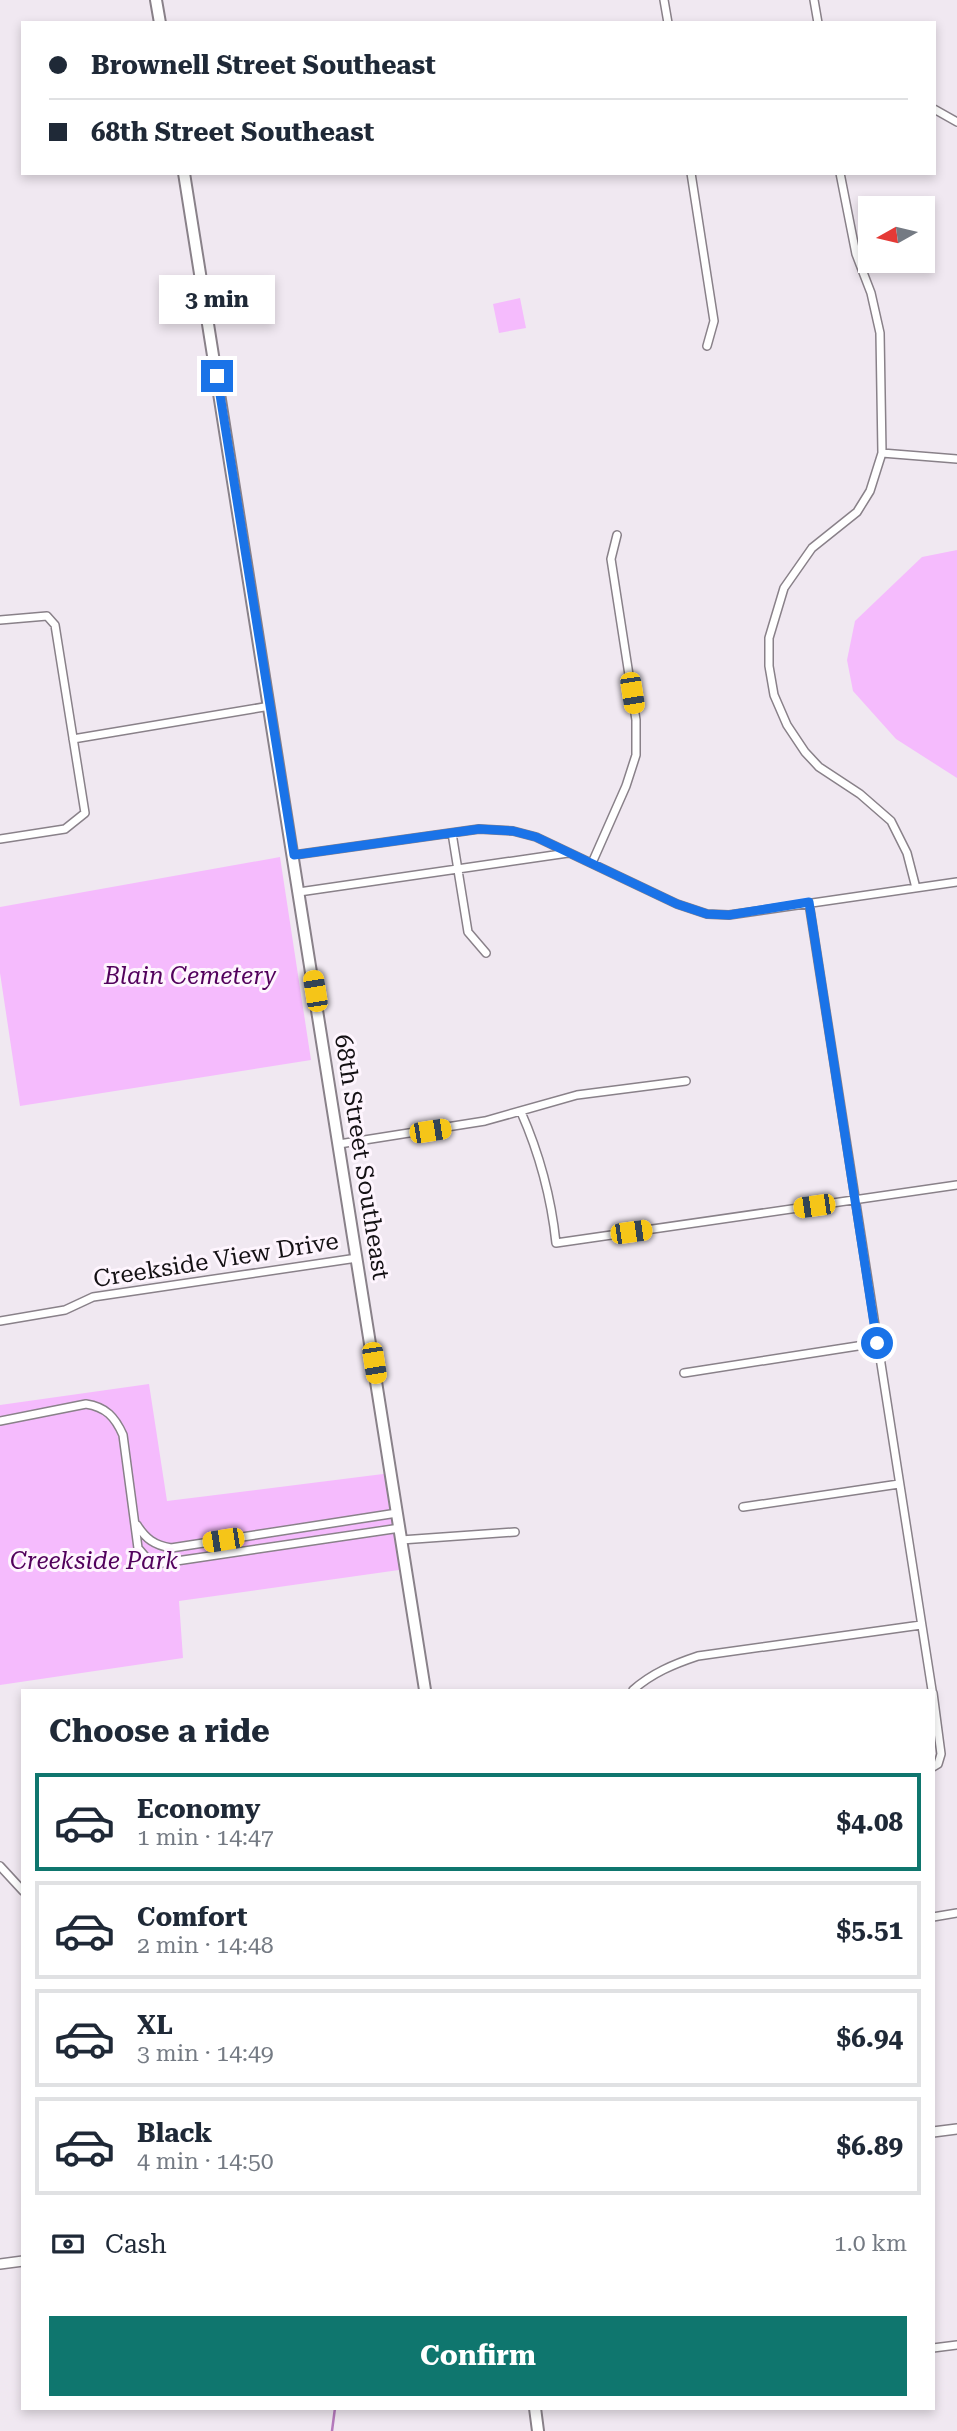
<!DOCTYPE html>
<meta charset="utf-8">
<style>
body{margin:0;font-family:"Roboto Serif",serif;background:#f6f6f7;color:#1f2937;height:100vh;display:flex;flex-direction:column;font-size:26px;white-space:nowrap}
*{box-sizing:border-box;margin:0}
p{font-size:23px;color:#747a83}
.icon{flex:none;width:38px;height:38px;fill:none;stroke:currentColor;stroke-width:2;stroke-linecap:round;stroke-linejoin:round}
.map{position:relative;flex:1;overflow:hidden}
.details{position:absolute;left:21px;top:1689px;width:914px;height:721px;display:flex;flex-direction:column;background:#fff;border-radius:0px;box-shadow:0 4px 10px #0003}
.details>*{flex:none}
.banner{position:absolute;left:21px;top:21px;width:915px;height:154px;border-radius:0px;box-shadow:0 4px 10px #0003;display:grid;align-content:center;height:154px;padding:0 28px;background:#fff}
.needle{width:46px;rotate:262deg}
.controls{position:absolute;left:858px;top:196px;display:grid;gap:14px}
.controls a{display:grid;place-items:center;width:77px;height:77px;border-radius:0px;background:#fff;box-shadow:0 4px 10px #0003;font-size:35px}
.end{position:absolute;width:32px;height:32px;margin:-16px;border:9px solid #1a73e8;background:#fff;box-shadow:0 0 0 4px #fff}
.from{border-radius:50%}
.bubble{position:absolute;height:49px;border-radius:0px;background:#fff;box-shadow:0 4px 10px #0003;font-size:23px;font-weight:700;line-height:49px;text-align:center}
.car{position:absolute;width:21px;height:42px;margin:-21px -10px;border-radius:9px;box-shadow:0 0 5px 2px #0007;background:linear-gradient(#f5c518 24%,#345 0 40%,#f5c518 0 76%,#345 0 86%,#f5c518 0)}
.banner b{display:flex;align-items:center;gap:24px;height:66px;font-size:26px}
.banner b+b{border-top:2px solid #e0e1e3}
.banner i{width:18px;height:18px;background:#1f2937}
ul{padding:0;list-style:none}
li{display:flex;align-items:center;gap:21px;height:98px;margin:0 14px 10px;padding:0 14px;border:4px solid #e0e1e3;border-radius:0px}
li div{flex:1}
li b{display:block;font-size:26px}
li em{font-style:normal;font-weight:700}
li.active{border-color:#0f766e}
li>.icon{width:63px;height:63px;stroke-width:1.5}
h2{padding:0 28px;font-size:32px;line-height:84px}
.pay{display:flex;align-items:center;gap:18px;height:77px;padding:0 28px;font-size:26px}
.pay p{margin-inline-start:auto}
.button{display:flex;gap:14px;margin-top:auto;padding:14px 28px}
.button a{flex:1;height:80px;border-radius:0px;background:#0f766e;color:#fff;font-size:28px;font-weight:700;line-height:80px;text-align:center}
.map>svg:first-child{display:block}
.green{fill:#f5bbfd}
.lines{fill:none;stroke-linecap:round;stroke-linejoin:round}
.stream{stroke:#b579bc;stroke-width:2.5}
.minor-casing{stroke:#898189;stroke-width:10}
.tertiary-casing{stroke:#898189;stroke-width:12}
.secondary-casing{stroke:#898189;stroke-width:14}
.minor{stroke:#fff;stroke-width:7}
.tertiary{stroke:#fff;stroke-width:9}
.secondary{stroke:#fff;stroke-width:10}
.route{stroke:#1a73e8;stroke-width:9}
.labels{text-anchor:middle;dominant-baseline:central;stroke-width:6;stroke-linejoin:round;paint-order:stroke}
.park-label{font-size:24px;font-style:italic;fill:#52015c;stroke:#fef5fe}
.street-label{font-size:24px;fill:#141114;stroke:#fef5fe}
</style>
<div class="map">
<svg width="957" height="2431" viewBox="0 0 957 2431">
<rect width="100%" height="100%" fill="#f0e8f1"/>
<path class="green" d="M520,298l6,30 -27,5 -6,-29z
M957,550v228l-61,-39 -43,-48 -6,-31 8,-39 67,-64z
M280,857l31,203 -291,46 -20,-133v-66z
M149,1384l18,117 224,-28 15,96 -227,32 4,57 -183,27v-280z"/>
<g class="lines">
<path class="stream" d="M332,2431l3,-23"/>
<defs>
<path id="minor" d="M664,0l4,23
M814,0l4,23
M934,109l23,13
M691,173l23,148 -7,25
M840,173l16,81 15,39 9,40 2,120 -12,38 -13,21 -45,36 -28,40 -15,50v28l5,29 13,30 18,27 14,15 41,27 31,27 16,32 9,35
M882,453l75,6
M0,620l47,-4 8,9 30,188 -20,16 -65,10
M73,739l197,-33
M452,833l16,99 18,21
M294,855l185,-26 34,2 23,6 141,67 30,10 22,1 228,-33
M592,863l34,-77 10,-31v-35l-25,-161 6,-24
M299,892l269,-39
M809,903l123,787
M521,1112c19,43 30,84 35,131l401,-58
M339,1144l146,-23 92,-26 109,-14
M0,1321l65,-11 28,-13 264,-39
M684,1373l193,-30
M0,1421l86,-17c20,3 29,13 37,31l15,113 12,14 6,2 244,-36
M743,1507l156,-23
M137,1525c9,14 17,20 34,23l226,-35
M401,1540l114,-8
M633,1690c19,-17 41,-26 65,-34l223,-31
M933,1693l8,61 -3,10 -5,3
M0,1866l23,25
M933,1917l24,-4
M933,2348l24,-3"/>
<path id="tertiary" d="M933,2132l24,-3
M0,2264l23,-3"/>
<path id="secondary" d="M156,0l4,23
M184,173l241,1517
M535,2408l3,23"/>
</defs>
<use href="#minor" class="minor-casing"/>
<use href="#tertiary" class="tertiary-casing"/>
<use href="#secondary" class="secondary-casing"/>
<use href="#minor" class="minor"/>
<use href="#tertiary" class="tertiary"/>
<use href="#secondary" class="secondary"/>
</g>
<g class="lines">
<path class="route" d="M217,376l77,479 185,-26 34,2 23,6 141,67 30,10 22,1 80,-13 68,441"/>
</g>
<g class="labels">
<g class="park-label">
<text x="190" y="976">Blain Cemetery</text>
<text x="94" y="1561">Creekside Park</text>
</g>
<g class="street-label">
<text transform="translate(362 1157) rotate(81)">68th Street Southeast</text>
<text transform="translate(216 1260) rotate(-9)">Creekside View Drive</text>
</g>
</g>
</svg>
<div class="controls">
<a><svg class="needle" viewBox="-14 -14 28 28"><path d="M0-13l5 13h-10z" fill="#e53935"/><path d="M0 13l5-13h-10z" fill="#747a83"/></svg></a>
</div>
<i class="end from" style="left:877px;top:1343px"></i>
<i class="end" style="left:217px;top:376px"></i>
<div class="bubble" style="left:159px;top:275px;width:116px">3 min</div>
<i class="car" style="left:632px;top:693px;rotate:171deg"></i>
<i class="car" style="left:315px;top:991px;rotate:351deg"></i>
<i class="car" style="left:430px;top:1131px;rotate:81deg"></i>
<i class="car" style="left:814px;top:1206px;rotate:262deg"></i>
<i class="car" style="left:631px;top:1232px;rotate:82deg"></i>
<i class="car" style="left:374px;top:1363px;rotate:171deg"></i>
<i class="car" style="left:223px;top:1540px;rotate:261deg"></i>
<div class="banner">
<b><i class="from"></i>Brownell Street Southeast</b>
<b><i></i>68th Street Southeast</b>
</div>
<section class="details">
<h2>Choose a ride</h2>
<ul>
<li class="active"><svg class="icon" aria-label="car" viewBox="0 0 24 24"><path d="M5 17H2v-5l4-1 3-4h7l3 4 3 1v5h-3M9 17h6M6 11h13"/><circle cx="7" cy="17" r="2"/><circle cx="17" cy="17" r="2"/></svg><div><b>Economy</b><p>1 min · 14:47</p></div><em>$4.08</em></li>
<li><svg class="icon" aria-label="car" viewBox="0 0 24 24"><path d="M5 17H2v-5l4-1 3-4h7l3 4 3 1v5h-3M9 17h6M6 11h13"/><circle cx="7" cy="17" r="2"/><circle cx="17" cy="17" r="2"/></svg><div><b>Comfort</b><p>2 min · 14:48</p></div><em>$5.51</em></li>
<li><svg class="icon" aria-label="car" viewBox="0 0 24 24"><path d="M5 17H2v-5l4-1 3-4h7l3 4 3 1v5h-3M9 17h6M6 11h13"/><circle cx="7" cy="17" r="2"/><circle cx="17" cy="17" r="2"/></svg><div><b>XL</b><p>3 min · 14:49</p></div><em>$6.94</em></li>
<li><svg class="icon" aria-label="car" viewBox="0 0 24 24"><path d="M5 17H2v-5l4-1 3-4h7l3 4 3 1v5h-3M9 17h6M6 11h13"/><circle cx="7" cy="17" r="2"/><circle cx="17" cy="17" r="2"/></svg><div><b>Black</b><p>4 min · 14:50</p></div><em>$6.89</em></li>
</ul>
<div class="pay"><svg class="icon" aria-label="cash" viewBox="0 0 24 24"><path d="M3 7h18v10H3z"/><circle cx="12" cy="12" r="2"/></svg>Cash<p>1.0 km</p></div>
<div class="button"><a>Confirm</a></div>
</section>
</div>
